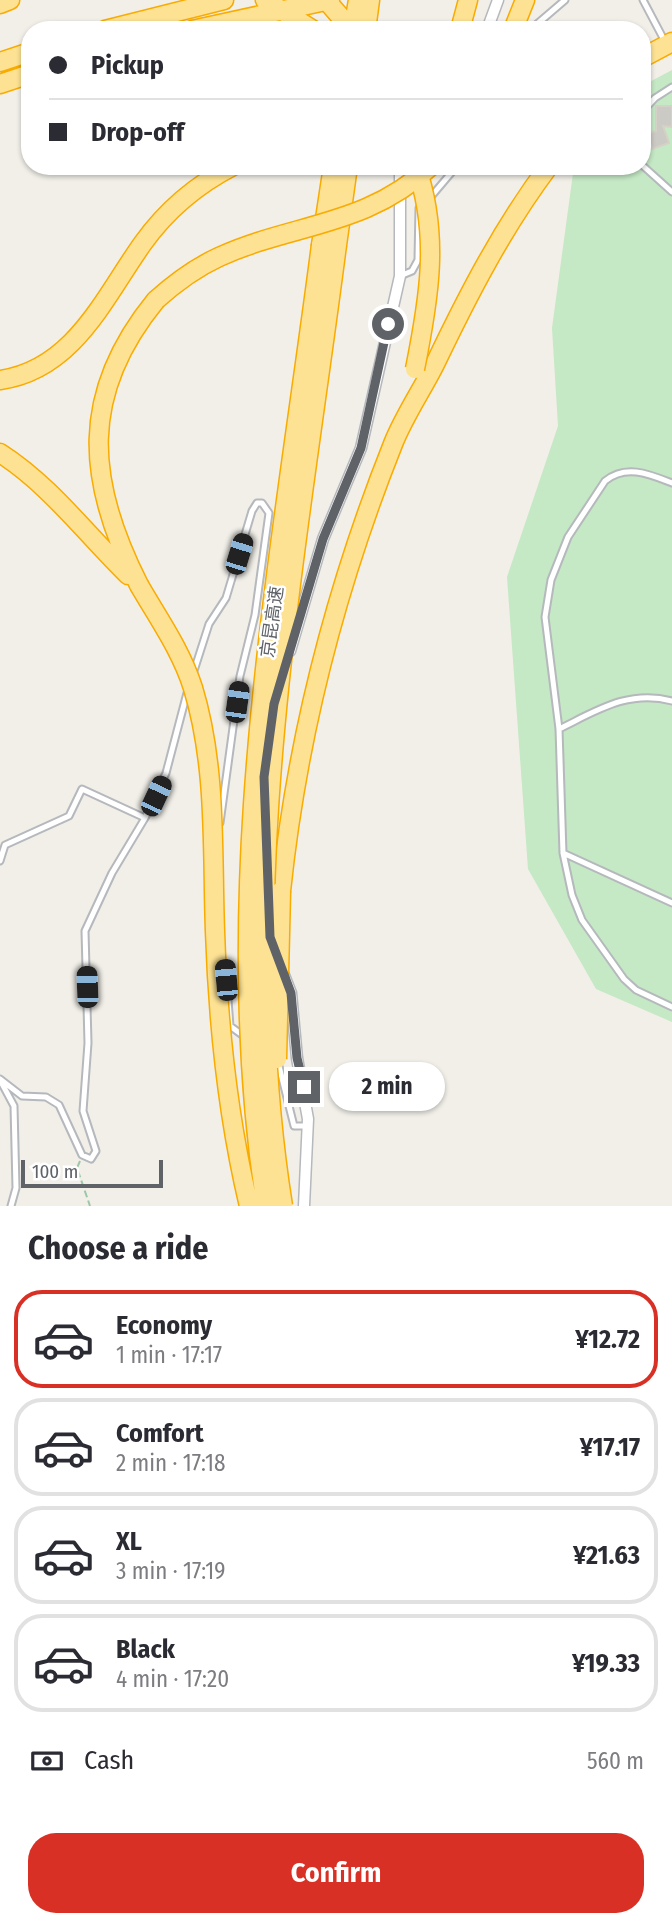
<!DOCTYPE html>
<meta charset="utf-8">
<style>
body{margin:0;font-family:"Fira Sans Condensed","Noto Sans SC",sans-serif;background:#f7f7f7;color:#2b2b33;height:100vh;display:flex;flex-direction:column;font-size:26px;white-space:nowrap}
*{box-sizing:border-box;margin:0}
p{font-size:23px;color:#7c7c81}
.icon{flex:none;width:38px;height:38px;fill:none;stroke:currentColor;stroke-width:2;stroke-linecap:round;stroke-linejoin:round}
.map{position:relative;height:1206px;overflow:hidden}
.details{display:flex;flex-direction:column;background:#fff;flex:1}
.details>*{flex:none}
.top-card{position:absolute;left:21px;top:21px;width:630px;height:154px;border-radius:28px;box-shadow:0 2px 5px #0004;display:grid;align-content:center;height:154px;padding:0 28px;background:#fff}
.scale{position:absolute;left:21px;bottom:18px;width:142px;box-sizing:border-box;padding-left:7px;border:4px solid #5f6368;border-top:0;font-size:19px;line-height:24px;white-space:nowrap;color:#5f6368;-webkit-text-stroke:5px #fff;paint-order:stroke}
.end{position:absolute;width:32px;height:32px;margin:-16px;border:9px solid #5f6368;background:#fff;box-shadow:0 0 0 4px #fff}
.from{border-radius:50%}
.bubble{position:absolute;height:49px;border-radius:24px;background:#fff;box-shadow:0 2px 5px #0004;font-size:23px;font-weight:700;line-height:49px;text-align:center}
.car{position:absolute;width:21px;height:42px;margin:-21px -10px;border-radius:9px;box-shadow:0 0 5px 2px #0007;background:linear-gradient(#222 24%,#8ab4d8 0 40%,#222 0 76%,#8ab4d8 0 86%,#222 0)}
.top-card b{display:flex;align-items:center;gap:24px;height:66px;font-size:26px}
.top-card b+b{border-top:2px solid #e1e1e2}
.top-card i{width:18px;height:18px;background:#2b2b33}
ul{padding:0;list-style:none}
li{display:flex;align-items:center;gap:21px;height:98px;margin:0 14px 10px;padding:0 14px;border:4px solid #e1e1e2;border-radius:28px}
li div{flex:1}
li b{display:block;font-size:26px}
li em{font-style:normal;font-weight:700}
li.active{border-color:#d93025}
li>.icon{width:63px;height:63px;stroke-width:1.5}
h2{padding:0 28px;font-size:32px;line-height:84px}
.pay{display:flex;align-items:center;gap:18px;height:77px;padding:0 28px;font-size:26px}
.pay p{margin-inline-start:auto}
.action{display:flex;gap:14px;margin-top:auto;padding:14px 28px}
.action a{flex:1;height:80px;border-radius:28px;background:#d93025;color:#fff;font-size:28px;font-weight:700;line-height:80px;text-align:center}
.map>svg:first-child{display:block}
.green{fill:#c5e8c5}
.building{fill:#cccac5;stroke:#d6d1c6;stroke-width:2}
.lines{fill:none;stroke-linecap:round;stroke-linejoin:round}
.lane-casing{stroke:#b5b8bc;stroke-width:9}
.street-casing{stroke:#b5b8bc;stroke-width:13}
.highway-casing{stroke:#f9ab00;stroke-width:21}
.path{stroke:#9cc7a9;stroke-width:2;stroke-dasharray:7 3.5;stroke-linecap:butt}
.lane{stroke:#fff;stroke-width:5}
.street{stroke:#fff;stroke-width:10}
.highway{stroke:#fde293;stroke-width:18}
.highway-bridge-casing{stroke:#f9ab00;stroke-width:21;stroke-linecap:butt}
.highway-bridge{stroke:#fde293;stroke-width:18}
.route{stroke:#5f6368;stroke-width:9}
.labels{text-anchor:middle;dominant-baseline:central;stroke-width:5;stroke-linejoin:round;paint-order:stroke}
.street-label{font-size:18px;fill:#5f6368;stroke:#fff}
</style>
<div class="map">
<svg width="672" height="1206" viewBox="0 0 672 1206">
<rect width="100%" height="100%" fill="#f1efe8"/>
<path class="green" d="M672,70v952l-76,-33 -68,-120 -21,-292 51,-151 -6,-98 22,-162h68v-80z"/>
<path class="building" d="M656,106h16v21l-9,-1 6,17 -17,6 -5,-15 9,-3z"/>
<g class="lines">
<defs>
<path id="lane" d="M643,0l19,36
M530,30l35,-30
M642,112l13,-14 17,-11
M642,165l30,27
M429,199l28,-33
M400,276l12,-5 6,-11 1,-52
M672,483c-23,-9 -46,-19 -67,-2l-37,56 -17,43 -6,37 14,112 4,124 9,42 10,25 42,59 12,11 36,17
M193,674l16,-50 17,-26 26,-87 5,-8h5l7,10 -14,102 -15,61 -20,147
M559,729c37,-18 70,-40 113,-28
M563,853l109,50
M0,861l5,-16 64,-29 13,-27 63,29 21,-45 21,-80
M226,974l4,52 15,11
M278,1062l16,64h13
M0,1079l22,17 24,1 13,8 23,50 9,4 5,-8 -13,-40 5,-68 -3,-112 27,-58 33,-55
M0,1080l14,26 2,82 -5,18"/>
<path id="street" d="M487,30l11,-30
M290,651l33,-112 38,-91 39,-172v-106l3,-4
M284,975l7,18 6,65 11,61 -4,87"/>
<path id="highway" d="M265,0l48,30
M326,0l26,30
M0,4l10,-4
M105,30l119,-30
M192,30l138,-30
M353,30l5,-30
M366,30l4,-30
M460,30l8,-30
M513,30l12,-30
M642,58l30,-16
M0,62l30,-10
M0,84l30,-10
M321,245l12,-79
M337,245l11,-79
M0,380c74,-10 105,-84 143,-137 23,-32 55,-59 90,-77
M0,453c50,32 86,81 128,122
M139,585c-53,-104 -60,-191 17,-285
M281,891c16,-153 55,-304 112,-447 11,-28 29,-54 42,-80 33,-69 68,-137 114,-198"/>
</defs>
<use href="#lane" class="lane-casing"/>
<use href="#street" class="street-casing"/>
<use href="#highway" class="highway-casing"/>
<path class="path" d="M80,1161l-3,7 13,38"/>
<use href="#lane" class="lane"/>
<use href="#street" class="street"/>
<use href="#highway" class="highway"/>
<defs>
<path id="highway-bridge" d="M156,300c19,-17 39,-32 63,-43 74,-34 147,-30 212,-91
M415,369c14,-70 25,-134 1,-203
M139,585c19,33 42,65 54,103 24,79 19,162 22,243 3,91 13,187 34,275
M277,1059l4,-168
M266,1206c-50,-321 14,-642 55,-961
M283,1206c-51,-320 13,-643 54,-961"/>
</defs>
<use href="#highway-bridge" class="highway-bridge-casing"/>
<use href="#highway-bridge" class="highway-bridge"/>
</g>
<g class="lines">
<path class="route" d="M304,1087l-7,-29 -6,-65 -21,-56 -6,-160 10,-73 49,-165 38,-91 27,-124"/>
</g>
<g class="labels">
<g class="street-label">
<text transform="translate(272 622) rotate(-82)">京昆高速</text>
</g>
</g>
</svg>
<div class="scale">100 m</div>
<i class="end from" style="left:388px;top:324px"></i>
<i class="end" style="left:304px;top:1087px"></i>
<div class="bubble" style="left:329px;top:1062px;width:116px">2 min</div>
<i class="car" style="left:239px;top:554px;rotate:17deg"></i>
<i class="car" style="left:237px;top:702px;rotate:8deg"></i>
<i class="car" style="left:156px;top:796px;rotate:25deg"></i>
<i class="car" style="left:226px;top:980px;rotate:355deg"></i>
<i class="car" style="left:87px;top:987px;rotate:358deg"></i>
<div class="top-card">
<b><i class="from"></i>Pickup</b>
<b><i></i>Drop-off</b>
</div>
</div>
<section class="details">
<h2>Choose a ride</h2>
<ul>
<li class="active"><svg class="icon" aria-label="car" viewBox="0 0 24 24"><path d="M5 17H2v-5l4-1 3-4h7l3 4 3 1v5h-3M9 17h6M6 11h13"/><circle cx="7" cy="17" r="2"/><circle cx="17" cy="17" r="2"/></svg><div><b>Economy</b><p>1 min · 17:17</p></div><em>¥12.72</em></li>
<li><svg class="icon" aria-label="car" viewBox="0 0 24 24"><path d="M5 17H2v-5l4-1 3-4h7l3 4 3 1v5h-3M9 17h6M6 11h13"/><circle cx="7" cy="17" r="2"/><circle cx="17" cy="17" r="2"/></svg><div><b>Comfort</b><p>2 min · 17:18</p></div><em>¥17.17</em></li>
<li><svg class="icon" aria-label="car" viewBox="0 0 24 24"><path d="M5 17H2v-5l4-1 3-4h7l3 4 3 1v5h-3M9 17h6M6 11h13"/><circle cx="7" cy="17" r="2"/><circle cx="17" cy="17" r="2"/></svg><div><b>XL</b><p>3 min · 17:19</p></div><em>¥21.63</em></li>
<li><svg class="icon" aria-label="car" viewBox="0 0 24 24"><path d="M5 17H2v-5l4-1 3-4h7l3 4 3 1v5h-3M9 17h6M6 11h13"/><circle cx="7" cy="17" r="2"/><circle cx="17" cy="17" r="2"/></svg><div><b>Black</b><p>4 min · 17:20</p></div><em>¥19.33</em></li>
</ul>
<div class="pay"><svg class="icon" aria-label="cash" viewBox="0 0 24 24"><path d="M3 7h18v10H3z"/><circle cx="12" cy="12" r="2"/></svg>Cash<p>560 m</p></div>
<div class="action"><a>Confirm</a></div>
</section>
